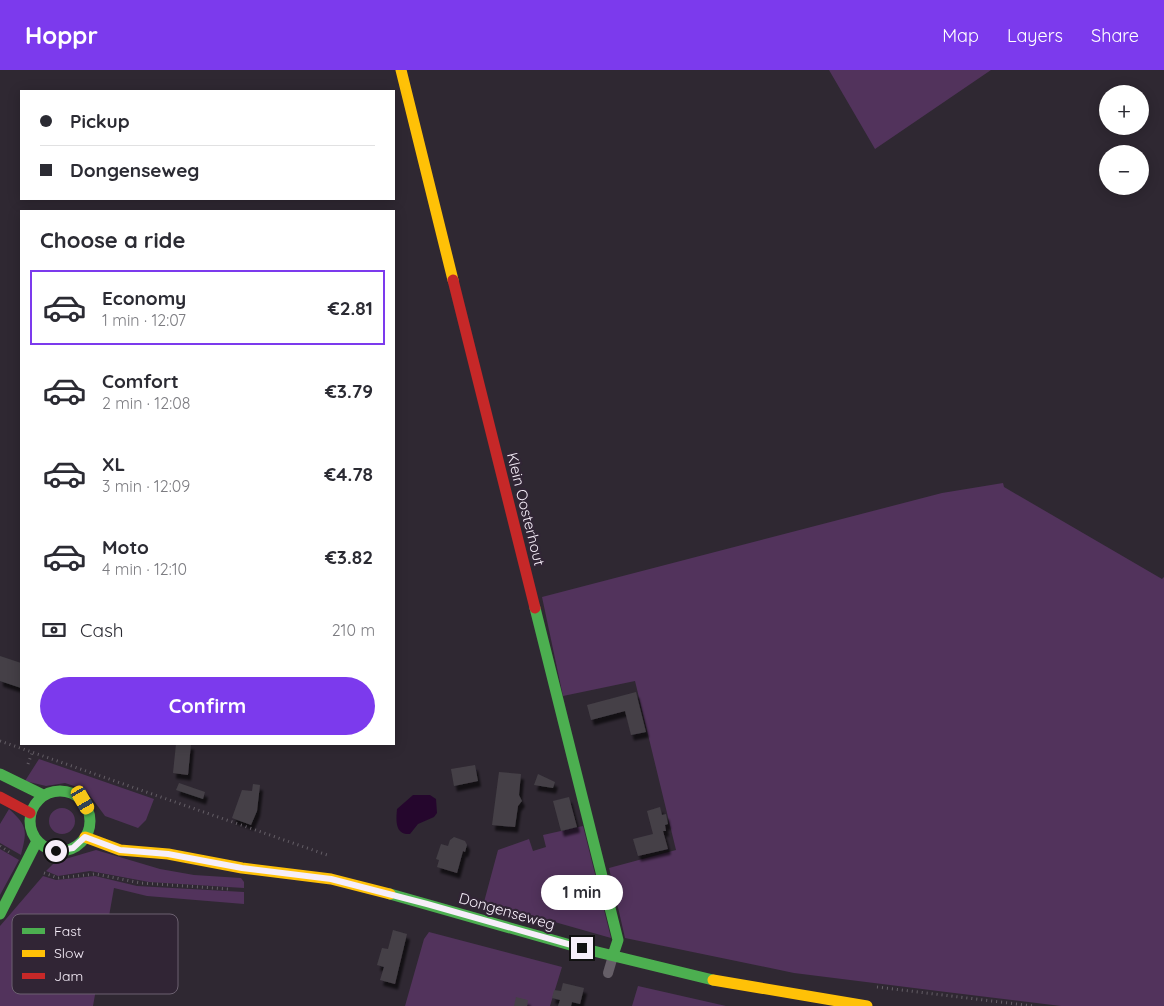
<!DOCTYPE html>
<meta charset="utf-8">
<style>
body{margin:0;font-family:Quicksand,sans-serif;background:#f7f7f7;color:#2b2b33;height:100vh;display:flex;flex-direction:column;font-size:19px;white-space:nowrap}
*{box-sizing:border-box;margin:0}
p{font-size:16px;color:#7c7c81}
.icon{flex:none;width:28px;height:28px;fill:none;stroke:currentColor;stroke-width:2;stroke-linecap:round;stroke-linejoin:round}
.map{position:relative;flex:1;overflow:hidden}
.drawer{position:absolute;left:20px;top:140px;width:375px;height:535px;display:flex;flex-direction:column;background:#fff;border-radius:0px;box-shadow:0 2px 12px #0003}
.drawer>*{flex:none}
.hud{position:absolute;left:20px;top:20px;width:375px;height:110px;border-radius:0px;box-shadow:0 2px 12px #0003;display:grid;align-content:center;height:110px;padding:0 20px;background:#fff}
.tools{position:absolute;left:1099px;top:15px;display:grid;gap:10px}
.tools a{display:grid;place-items:center;width:50px;height:50px;border-radius:50%;background:#fff;box-shadow:0 2px 12px #0003;font-size:25px}
.end{position:absolute;width:22px;height:22px;margin:-11px;border:6px solid #f6eef9;background:#111;box-shadow:0 0 0 2px #111}
.from{border-radius:50%}
.bubble{position:absolute;height:35px;border-radius:18px;background:#fff;box-shadow:0 2px 12px #0003;font-size:16px;font-weight:700;line-height:35px;text-align:center}
.car{position:absolute;width:15px;height:30px;margin:-15px -8px;border-radius:6px;box-shadow:0 0 4px 1px #0007;background:linear-gradient(#f5c518 24%,#345 0 40%,#f5c518 0 76%,#345 0 86%,#f5c518 0)}
.hud b{display:flex;align-items:center;gap:18px;height:48px;font-size:19px}
.hud b+b{border-top:1px solid #e1e1e2}
.hud i{width:12px;height:12px;background:#2b2b33}
ul{padding:0;list-style:none}
li{display:flex;align-items:center;gap:15px;height:75px;margin:0 10px 8px;padding:0 10px;border:2px solid transparent;border-radius:0px}
li div{flex:1}
li b{display:block;font-size:19px}
li em{font-style:normal;font-weight:700}
li.selected{border-color:#7c3aed}
li>.icon{width:45px;height:45px;stroke-width:1.5}
h2{padding:0 20px;font-size:22px;line-height:60px}
.pay{display:flex;align-items:center;gap:12px;height:55px;padding:0 20px;font-size:19px}
.pay p{margin-inline-start:auto}
.button{display:flex;gap:10px;margin-top:auto;padding:10px 20px}
.button a{flex:1;height:58px;border-radius:30px;background:#7c3aed;color:#fff;font-size:20px;font-weight:700;line-height:58px;text-align:center}
header{display:flex;align-items:center;gap:30px;box-sizing:border-box;height:70px;padding:0 25px;background:#7c3aed;color:#fff}
header strong{font-size:24px}
nav{display:flex;gap:28px;margin-inline-start:auto;font-size:18px}
.map>svg:first-child{display:block}
.green{fill:#52335c}
.water{fill:#25062d}
.building{fill:#454047;filter:url(#shadow)}
.lines{fill:none;stroke-linecap:round;stroke-linejoin:round}
.path{stroke:#655f67;stroke-width:3;stroke-dasharray:1 4;stroke-linecap:butt}
.lane{stroke:#665f68;stroke-width:10}
.fast{stroke:#4caf50;stroke-width:11}
.slow{stroke:#ffc107;stroke-width:11}
.jam{stroke:#c62828;stroke-width:11}
.route{stroke:#f6eef9;stroke-width:6}
.labels{text-anchor:middle;dominant-baseline:central;stroke-width:4.5;stroke-linejoin:round;paint-order:stroke}
.street-label{font-size:15px;fill:#f6eef9;stroke:#312535}
.key{fill:#312535;stroke:#6c6170;stroke-width:1}
.key-label{font-size:14px;fill:#f6eef9}
</style>
<header>
<strong>Hoppr</strong>
<nav><a>Map</a><a>Layers</a><a>Share</a></nav>
</header>
<div class="map">
<svg width="1164" height="936" viewBox="0 0 1164 936">
<defs>
<filter id="shadow"><feDropShadow dx="3" dy="5.5" stdDeviation="1" flood-color="#0009"/></filter>
</defs>
<rect width="100%" height="100%" fill="#2f2832"/>
<path class="green" d="M829,0h162l-116,79z
M1003,413l1,4 158,92 2,-2v429h-103l-123,-15 -144,-18 -169,-35 -16,-70 67,-18 -41,-169 -72,15 -21,-99 400,-104z
M39,689l115,40 -8,21 -8,8 -33,-12 -17,-23 -8,-5 -15,-5 -19,3 -21,-5z
M49 751a13 13 0 1 1 26 0a13 13 0 1 1-26 0Z
M9,739c19,17 18,22 12,46l-21,-12v-19z
M583,756l28,112 -127,-36 14,-52 31,-11 4,12 13,-4 -3,-12z
M0,779l19,11 -19,35z
M96,780l64,19 34,6 47,3 3,4v6l-95,-6 -59,-11 -32,5 -12,-5 9,-9z
M43,806l13,4 39,-4 42,10 107,6v12l-97,-8 -33,-8 -21,118h-93v-80z
M429,862l133,35 -12,39h-145l19,-67z
M638,916l88,20h-94z"/>
<path class="water" d="M413,725h17l6,4 1,14 -3,4 -16,7 -8,10c-15,1 -14,-13 -13,-25z"/>
<path class="building" d="M0,586l21,7v25l-21,-7z
M636,622l10,40 -15,3 -6,-24 -34,9 -4,-15z
M176,674h15l-3,31 -15,-2z
M475,695l3,16 -24,5 -3,-17z
M499,702l22,2 -2,21 3,6 -4,5 -3,21 -23,-2z
M538,704l17,8 -2,6 -19,-3z
M179,713l26,9 -2,7 -27,-9z
M253,714l7,1 -3,26 -6,14 -19,-7 10,-28 10,1z
M569,727l8,30 -16,4 -8,-30z
M660,737l2,8 4,-1 2,10 -3,1 1,6h-3l5,18 -30,7 -5,-17 20,-5 -6,-23z
M454,767l11,4 2,4 -2,7 -2,-1 -6,22 -20,-6 2,-7 -3,-1 5,-15 7,2 2,-6z
M393,860l14,4 -12,50 -15,-4 4,-13 -7,-2 5,-17 6,1z
M563,913l21,5 -4,16 -8,-2 -1,4h-13l2,-6 -8,-2 2,-8 7,1z
M516,927l12,3 -1,6h-13z"/>
<g class="lines">
<path class="path" d="M0,671l330,115
M28,694l4,-11
M0,776l9,6
M44,803l14,5 37,-4 46,9 87,6
M877,917l156,19"/>
<path class="lane" d="M608,903l5,-17"/>
<path class="fast" d="M535,538l83,332 -5,15
M0,704l43,21
M30 751a30 30 0 1 1 60 0a30 30 0 1 1-60 0Z
M390,824l191,54 132,32
M0,844l37,-73"/>
<path class="slow" d="M401,0l52,210
M85,767l35,13 48,4 74,14 89,11 59,15
M713,910l154,26"/>
<path class="jam" d="M453,210l82,328
M0,727l30,16"/>
</g>
<g class="lines">
<path class="route" d="M56,781l17,-3 12,-11 35,13 48,4 74,14 89,11 96,25 155,44"/>
</g>
<g class="labels">
<g class="street-label">
<text transform="translate(526 439) rotate(76)">Klein Oosterhout</text>
<text transform="translate(507 841) rotate(16)">Dongenseweg</text>
</g>
</g>
<rect x="12" y="844" width="166" height="80" rx="8" class="key"/>
<rect x="22" y="858" width="23" height="6" fill="#4caf50"/>
<rect x="22" y="880" width="23" height="7" fill="#ffc107"/>
<rect x="22" y="903" width="23" height="6" fill="#c62828"/>
<g class="key-label">
<text x="54" y="866">Fast</text>
<text x="54" y="888">Slow</text>
<text x="54" y="911">Jam</text>
</g>
</svg>
<div class="tools">
<a>+</a>
<a>−</a>
</div>
<i class="end from" style="left:56px;top:781px"></i>
<i class="end" style="left:582px;top:878px"></i>
<div class="bubble" style="left:541px;top:805px;width:82px">1 min</div>
<i class="car" style="left:83px;top:730px;rotate:150deg"></i>
<div class="hud">
<b><i class="from"></i>Pickup</b>
<b><i></i>Dongenseweg</b>
</div>
<section class="drawer">
<h2>Choose a ride</h2>
<ul>
<li class="selected"><svg class="icon" aria-label="car" viewBox="0 0 24 24"><path d="M5 17H2v-5l4-1 3-4h7l3 4 3 1v5h-3M9 17h6M6 11h13"/><circle cx="7" cy="17" r="2"/><circle cx="17" cy="17" r="2"/></svg><div><b>Economy</b><p>1 min · 12:07</p></div><em>€2.81</em></li>
<li><svg class="icon" aria-label="car" viewBox="0 0 24 24"><path d="M5 17H2v-5l4-1 3-4h7l3 4 3 1v5h-3M9 17h6M6 11h13"/><circle cx="7" cy="17" r="2"/><circle cx="17" cy="17" r="2"/></svg><div><b>Comfort</b><p>2 min · 12:08</p></div><em>€3.79</em></li>
<li><svg class="icon" aria-label="car" viewBox="0 0 24 24"><path d="M5 17H2v-5l4-1 3-4h7l3 4 3 1v5h-3M9 17h6M6 11h13"/><circle cx="7" cy="17" r="2"/><circle cx="17" cy="17" r="2"/></svg><div><b>XL</b><p>3 min · 12:09</p></div><em>€4.78</em></li>
<li><svg class="icon" aria-label="car" viewBox="0 0 24 24"><path d="M5 17H2v-5l4-1 3-4h7l3 4 3 1v5h-3M9 17h6M6 11h13"/><circle cx="7" cy="17" r="2"/><circle cx="17" cy="17" r="2"/></svg><div><b>Moto</b><p>4 min · 12:10</p></div><em>€3.82</em></li>
</ul>
<div class="pay"><svg class="icon" aria-label="cash" viewBox="0 0 24 24"><path d="M3 7h18v10H3z"/><circle cx="12" cy="12" r="2"/></svg>Cash<p>210 m</p></div>
<div class="button"><a>Confirm</a></div>
</section>
</div>
